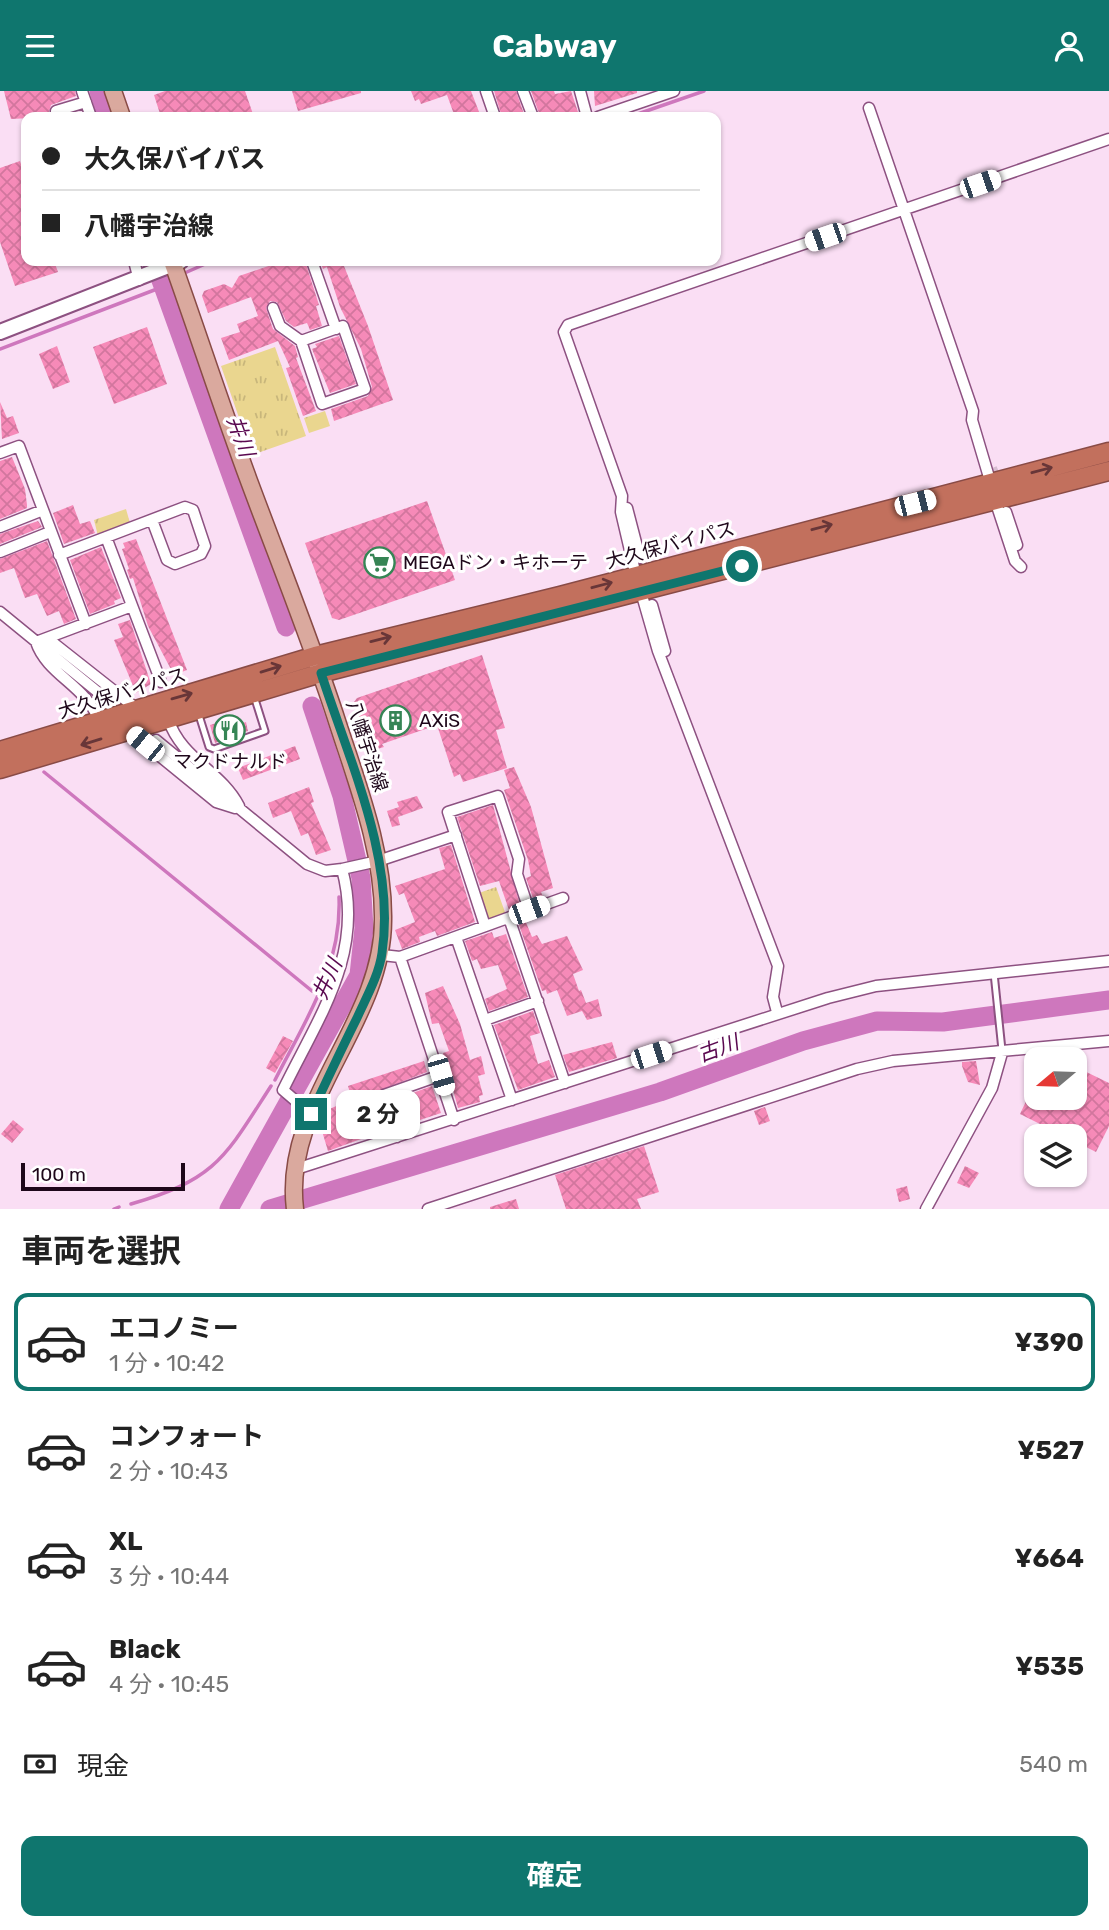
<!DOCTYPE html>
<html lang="ja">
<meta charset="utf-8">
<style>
body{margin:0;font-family:Rubik,"Noto Sans JP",sans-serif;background:#f6f6f6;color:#222;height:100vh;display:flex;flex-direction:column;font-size:26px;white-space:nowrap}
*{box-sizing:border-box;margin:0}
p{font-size:23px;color:#767676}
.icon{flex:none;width:38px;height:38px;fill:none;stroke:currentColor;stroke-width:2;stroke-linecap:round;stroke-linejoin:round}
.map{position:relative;height:1118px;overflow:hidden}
.side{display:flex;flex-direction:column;background:#fff;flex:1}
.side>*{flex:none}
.banner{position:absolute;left:21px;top:21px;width:700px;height:154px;border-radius:14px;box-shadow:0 2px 5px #0004;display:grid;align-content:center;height:154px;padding:0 21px;background:#fff}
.needle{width:46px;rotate:251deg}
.buttons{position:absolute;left:1024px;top:956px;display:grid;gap:14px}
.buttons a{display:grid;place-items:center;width:63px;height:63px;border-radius:14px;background:#fff;box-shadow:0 2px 5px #0004;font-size:35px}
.scale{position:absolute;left:21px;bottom:18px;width:164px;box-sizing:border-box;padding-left:7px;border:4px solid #1e071a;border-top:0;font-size:19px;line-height:24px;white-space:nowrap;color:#1e071a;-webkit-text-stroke:5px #fff;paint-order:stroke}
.end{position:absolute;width:32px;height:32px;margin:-16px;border:9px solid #0f766e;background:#fff;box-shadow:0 0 0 4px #fff}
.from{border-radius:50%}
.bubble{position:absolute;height:49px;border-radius:14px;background:#fff;box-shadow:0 2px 5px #0004;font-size:23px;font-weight:700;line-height:49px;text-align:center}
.car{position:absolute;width:21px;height:42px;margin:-21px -10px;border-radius:9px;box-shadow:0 0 5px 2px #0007;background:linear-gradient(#fff 24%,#345 0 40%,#fff 0 76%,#345 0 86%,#fff 0)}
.banner b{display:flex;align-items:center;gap:24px;height:66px;font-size:26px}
.banner b+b{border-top:2px solid #e0e0e0}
.banner i{width:18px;height:18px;background:#222}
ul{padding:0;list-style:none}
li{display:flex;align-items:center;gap:21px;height:98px;margin:0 14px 10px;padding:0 7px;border:4px solid transparent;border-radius:14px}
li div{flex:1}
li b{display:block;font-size:26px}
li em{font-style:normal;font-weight:700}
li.active{border-color:#0f766e}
li>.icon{width:63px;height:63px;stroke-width:1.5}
h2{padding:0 21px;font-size:32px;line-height:84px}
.pay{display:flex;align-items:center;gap:18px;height:77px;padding:0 21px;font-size:26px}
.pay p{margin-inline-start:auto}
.action{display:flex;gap:14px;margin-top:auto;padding:14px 21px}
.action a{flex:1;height:80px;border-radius:14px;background:#0f766e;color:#fff;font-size:28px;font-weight:700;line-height:80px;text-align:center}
header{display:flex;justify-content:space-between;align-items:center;height:91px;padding:0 21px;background:#0f766e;color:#fff;font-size:32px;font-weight:700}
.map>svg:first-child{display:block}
.grass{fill:url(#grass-tufts)}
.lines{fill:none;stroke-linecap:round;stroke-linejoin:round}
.stream{stroke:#ce77bd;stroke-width:3.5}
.river{stroke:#ce77bd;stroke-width:19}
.building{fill:url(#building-cross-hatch)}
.street-tunnel{stroke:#d9bed3;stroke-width:10;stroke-dasharray:10 5;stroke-linecap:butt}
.lane-casing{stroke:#8d5181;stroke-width:9}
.street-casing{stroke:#8d5181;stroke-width:13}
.secondary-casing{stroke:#8d5181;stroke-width:18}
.primary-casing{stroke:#894b46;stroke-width:19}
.highway-casing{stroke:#894b46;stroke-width:21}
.lane{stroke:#fff;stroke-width:5}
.street{stroke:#fff;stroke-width:10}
.secondary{stroke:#fff;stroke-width:14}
.primary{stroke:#daa99e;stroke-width:16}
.highway{stroke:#c2705d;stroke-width:18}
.oneway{stroke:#683638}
.route{stroke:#0f766e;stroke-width:9}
.labels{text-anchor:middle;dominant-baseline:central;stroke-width:6;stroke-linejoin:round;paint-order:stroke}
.street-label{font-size:19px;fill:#1e071a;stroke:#fff}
.poi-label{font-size:19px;fill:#1e071a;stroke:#fff;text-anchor:start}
.water-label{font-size:21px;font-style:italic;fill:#5a0950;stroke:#fff}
</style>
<header><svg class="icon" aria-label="menu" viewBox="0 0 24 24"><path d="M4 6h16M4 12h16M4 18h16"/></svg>Cabway<svg class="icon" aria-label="person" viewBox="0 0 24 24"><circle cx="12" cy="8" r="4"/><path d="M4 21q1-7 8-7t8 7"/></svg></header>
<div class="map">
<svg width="1109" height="1118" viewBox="0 0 1109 1118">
<defs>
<pattern id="grass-tufts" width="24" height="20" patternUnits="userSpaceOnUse" patternTransform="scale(1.75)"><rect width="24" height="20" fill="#ead68f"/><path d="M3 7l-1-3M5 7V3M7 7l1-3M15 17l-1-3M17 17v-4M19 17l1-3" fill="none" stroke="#c8b67b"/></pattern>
<pattern id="building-cross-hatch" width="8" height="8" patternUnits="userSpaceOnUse" patternTransform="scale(1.75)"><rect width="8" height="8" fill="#f68ab8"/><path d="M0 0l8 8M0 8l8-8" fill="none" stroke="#d2769e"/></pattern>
</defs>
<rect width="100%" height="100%" fill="#fadef4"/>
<path class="grass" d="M275,256l31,89 -54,19 -31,-89z
M325,320l5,15 -21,7 -5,-15z
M126,418l4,14 -32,13 -4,-16z
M496,796l10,28 -18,6 -9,-28z"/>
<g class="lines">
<path class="stream" d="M629,26l75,-26
M187,181l25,-11
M0,258l170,-65
M44,681l268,219
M275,989c31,-61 67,-113 64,-183
M131,1113c86,-25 94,-47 140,-118
M114,1118l5,-2"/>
<path class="river" d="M99,0l8,26
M154,170l132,366
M229,1118l130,-234 5,-47 -3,-50 -19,-82 -30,-90
M270,1118l390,-117 143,-51 74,-20 66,1 166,-22"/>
</g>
<path class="building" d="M4,0h71l1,5 -25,9 -2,7 3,5 -41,2z
M165,0h80l9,26h-93l-7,-22z
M292,0h69v2l-63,18z
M411,0h60l10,26h-26l-8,-22 -26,9 -2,-5 -4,2z
M494,0h22l8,23 -22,3z
M531,0h23l1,3 16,-3 7,21 -17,5 -21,-1z
M594,0h43v2l-42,13z
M20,70l6,19v81h28l4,11 -43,14 -15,-44v-74z
M283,170h22l14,44 -3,1 6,20 -12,4 -3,-7 -13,4 -8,-6 -9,-19 -7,-1 -4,7 7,21 22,17 3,11 -2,1 20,53 -13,5 -17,-48 4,-1 -12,-26 -49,19 -8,-22 19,-6 -3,-8 21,-8 -7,-19 -43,16 -6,-17 2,-5 20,-7 8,4 7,-12z
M320,170h22l26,65 25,74 -59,21 -3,-12 37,-13 4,-9 -11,-38 -21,-42 -13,-40 -4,2z
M147,236l20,57 -53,20 -21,-57z
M339,245l17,48 -26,9 -18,-44 5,-2 -2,-3z
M57,255l13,36 -17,7 -14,-35z
M0,311l7,16 6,-2 6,17 -17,6z
M12,366l13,32 2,16v3l-27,11v-58z
M427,410l28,79 -116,40 -7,-2 -27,-75z
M73,414l7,19 10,-3 5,12 -31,11 -11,-31z
M38,430l4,6 -42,17v-10z
M136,448l51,131 -13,5 -26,-49 -15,-48 -3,1 -3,-9 2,-1 -7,-20 3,-1 -2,-5z
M47,450l29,78 -12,5 -5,-13 -12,5 -10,-22 -12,4 -11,-30 -14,5v-14z
M101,456l20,51 -7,3 1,3 -25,10 -20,-54z
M130,529l21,64 -15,9 -22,-53 9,-3 -5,-13z
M482,564l23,73 -9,2 11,38 -44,14 -3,-8 -6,3 -17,-52 -55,19 2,3 -13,4 -15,-42 -2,-7 3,-4z
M238,625l2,8 6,-2 2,9 -33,12 -5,-18z
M295,655l5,13 -57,21 -5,-12z
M514,676l17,40 22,81 -12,4 2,5 -9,4 -8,-23 5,-2 -3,-16 -24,-70 6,-2 -6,-18z
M309,696l5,15 -3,1 20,47 -15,5 -8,-22 -7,3 -10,-25 -18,7 -5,-15z
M417,705l6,12 -25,9 2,8 -8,2 -5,-16 12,-4 -2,-5z
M493,714l27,101 -11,4 -10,-29 -19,5 -23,-69z
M451,754l24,77 -38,14 -2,-5 -16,6 1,5 -18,7 -7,-19 20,-8 -11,-29 -5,2 -4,-9 50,-17 -6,-21z
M525,829l7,17 5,-2 5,9 25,-8 16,34 -10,4 6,17 2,-1 5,13 12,-4 4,17 -15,4 -5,-9 -15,5 -10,-26 -10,4 -1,-4 -4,1 -24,-69z
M492,841l2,6 12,-4 22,63 -39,14 -4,-12 22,-10 -9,-24 -17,4 -4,-10 -5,2 -7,-20z
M443,895l17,38 10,36 11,-4 4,18 -7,2 5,19 -4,1 1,6 -22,6 -15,-55 6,-2 -10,-28 -7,1 -7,-31z
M533,920l7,22 -10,3 8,28 11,-4 6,17 -37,13 -24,-65z
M283,945l10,5 -18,32 -9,-5z
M612,951l5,16 -48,14 -6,-17z
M424,970l3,11 -49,19 2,17 -3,1 6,22 -55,20 -6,-20 8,-3 -5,-17 27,-12 -4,-13z
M976,970l4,24 -12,-3 -6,-16v-4z
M1074,975l35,17v43l-13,26 -22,-11v-5h-10l-44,-22 16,-34v17h38z
M432,995l9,27 -39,13 -9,-26z
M765,1016l5,14 -11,4 -5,-14z
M13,1029l11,9 -12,14 -11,-9z
M644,1055l15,46 -22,7 4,10h-75l-11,-34z
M965,1075l14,7 -10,15 -12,-5z
M907,1095l3,13 -11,3 -3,-13z
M516,1108l3,10h-29v-2z"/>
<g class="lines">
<path class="street-tunnel" d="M992,377l6,16"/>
<defs>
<path id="lane" d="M198,621l11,35 5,2 51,-18 -11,-35
M994,882l8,77"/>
<path id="street" d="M82,0l9,26
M486,0l9,26
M523,0l10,26
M580,0l7,26
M869,17l104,303 -1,9 19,64
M56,20l30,-9
M598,26l76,-26
M134,170l5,19
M312,170l24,68
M273,217l7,18 21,15 21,63 43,-15 -22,-63 -42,15
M0,362l19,-7 67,178
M995,409l20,61 6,6
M627,417l13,50
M1006,421l11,33
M0,436l43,-17
M106,446l55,145
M0,461l50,-20
M59,464l126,-48 8,3 12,36 -4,8 -26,10 -8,-4 -15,-40
M636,485l-15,-64 1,-16 -58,-164 4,-7 541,-186
M641,501l17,59 120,315 -5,31 4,15
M652,514l13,46
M0,521l110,90
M47,547l90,71
M168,628c14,41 52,51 71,87
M99,630c-12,-35 -52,-46 -63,-79l96,-36
M129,640l87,71 19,6
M156,649l151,124 18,7 17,-2 36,-8 78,-26
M509,827l56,165
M485,835l-37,-114 50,-16 21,63 -2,15 12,36
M456,846l56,163
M382,864l18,2 54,163
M400,866l163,-59
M485,929l53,-19
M311,1023l-28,-24c36,-74 82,-137 59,-221
M397,1046l-13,-42 57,-20
M293,1079l535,-172 48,-12 233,-25
M428,1118l429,-140 36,-8 216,-20
M926,1118l66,-121 10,-35"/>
<path id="secondary" d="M0,241l181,-71"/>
<path id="primary" d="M113,0l9,26
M172,170c26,73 50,147 77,220 29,78 60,155 86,234 21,66 49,135 48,205 0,104 -101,183 -88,289"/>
<path id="highway" d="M0,660l315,-95 245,-60 549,-144
M0,678l321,-96 788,-202"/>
</defs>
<use href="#lane" class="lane-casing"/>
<use href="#street" class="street-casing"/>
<use href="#secondary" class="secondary-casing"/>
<use href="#primary" class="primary-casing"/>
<use href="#highway" class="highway-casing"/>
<use href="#lane" class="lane"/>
<use href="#street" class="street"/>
<use href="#secondary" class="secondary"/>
<use href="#primary" class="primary"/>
<use href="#highway" class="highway"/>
</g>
<defs><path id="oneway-shaft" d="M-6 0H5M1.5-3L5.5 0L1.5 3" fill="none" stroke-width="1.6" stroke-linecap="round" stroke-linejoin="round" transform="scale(1.75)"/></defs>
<g class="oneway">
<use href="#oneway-shaft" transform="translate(1042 379) rotate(-15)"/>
<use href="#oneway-shaft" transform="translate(822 436) rotate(-15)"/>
<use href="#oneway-shaft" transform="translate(602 494) rotate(-15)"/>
<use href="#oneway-shaft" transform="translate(381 548) rotate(-14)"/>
<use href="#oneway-shaft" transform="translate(271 578) rotate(-17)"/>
<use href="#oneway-shaft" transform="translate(182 605) rotate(-16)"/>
<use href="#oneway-shaft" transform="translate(91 651) rotate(163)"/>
</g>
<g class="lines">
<path class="route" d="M311,1023c15,-32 30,-64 46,-96 9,-20 22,-43 25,-65 14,-93 -33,-193 -61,-280l421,-107"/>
</g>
<defs>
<symbol id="supermarket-ring" viewBox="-11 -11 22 22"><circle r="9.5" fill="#fff" stroke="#368555" stroke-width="1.5"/><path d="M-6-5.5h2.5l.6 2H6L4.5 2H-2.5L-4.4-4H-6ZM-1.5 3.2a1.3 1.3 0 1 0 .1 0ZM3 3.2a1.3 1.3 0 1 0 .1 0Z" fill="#368555"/></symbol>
<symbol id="building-ring" viewBox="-11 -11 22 22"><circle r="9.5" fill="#fff" stroke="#368555" stroke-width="1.5"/><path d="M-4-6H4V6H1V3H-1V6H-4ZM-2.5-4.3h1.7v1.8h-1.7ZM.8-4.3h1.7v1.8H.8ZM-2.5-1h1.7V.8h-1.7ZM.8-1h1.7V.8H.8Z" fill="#368555"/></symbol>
<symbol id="restaurant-ring" viewBox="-11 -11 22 22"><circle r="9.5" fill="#fff" stroke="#368555" stroke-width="1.5"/><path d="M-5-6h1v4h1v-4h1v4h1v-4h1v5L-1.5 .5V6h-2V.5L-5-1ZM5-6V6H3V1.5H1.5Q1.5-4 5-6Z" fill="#368555"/></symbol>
</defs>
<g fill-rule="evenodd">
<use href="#supermarket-ring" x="362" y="454" width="35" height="35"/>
<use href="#building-ring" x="378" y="612" width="35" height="35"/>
<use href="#restaurant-ring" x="212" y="622" width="35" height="35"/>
</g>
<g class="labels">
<g class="street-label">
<text transform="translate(670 454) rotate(-15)">大久保バイパス</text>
<text transform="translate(122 602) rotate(-17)">大久保バイパス</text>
<text transform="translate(367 655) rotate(72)">八幡宇治線</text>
</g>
<g class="poi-label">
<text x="403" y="471">MEGAドン・キホーテ</text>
<text x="419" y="629">AXiS</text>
<text x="230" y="670" text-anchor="middle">マクドナルド</text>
</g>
<g class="water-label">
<text transform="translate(241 345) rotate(70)">井川</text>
<text transform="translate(327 888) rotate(-66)">井川</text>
<text transform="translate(718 957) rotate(-20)">古川</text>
</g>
</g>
</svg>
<div class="buttons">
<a><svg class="needle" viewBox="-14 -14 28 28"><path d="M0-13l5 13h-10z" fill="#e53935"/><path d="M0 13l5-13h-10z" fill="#767676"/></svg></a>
<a><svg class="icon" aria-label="layers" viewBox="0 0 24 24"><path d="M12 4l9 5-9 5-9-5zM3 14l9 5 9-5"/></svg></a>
</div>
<div class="scale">100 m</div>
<i class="end from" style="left:742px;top:475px"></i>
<i class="end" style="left:311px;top:1023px"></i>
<div class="bubble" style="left:336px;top:999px;width:84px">2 分</div>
<i class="car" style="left:980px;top:93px;rotate:71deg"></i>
<i class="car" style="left:825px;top:146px;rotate:251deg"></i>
<i class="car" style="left:915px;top:412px;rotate:76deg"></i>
<i class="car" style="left:145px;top:653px;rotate:309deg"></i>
<i class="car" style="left:529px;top:819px;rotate:70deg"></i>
<i class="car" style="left:651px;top:964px;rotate:72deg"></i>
<i class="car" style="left:441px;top:984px;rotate:164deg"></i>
<div class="banner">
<b><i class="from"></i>大久保バイパス</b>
<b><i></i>八幡宇治線</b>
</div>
</div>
<section class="side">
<h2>車両を選択</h2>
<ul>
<li class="active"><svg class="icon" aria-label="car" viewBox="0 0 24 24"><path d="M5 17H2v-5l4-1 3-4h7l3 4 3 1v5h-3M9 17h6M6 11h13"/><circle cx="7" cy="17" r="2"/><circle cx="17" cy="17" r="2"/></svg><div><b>エコノミー</b><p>1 分 · 10:42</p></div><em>¥390</em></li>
<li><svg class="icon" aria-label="car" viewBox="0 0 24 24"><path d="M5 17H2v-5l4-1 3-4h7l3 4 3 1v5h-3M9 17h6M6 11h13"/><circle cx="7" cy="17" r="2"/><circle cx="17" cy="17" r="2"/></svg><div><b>コンフォート</b><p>2 分 · 10:43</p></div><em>¥527</em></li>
<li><svg class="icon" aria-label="car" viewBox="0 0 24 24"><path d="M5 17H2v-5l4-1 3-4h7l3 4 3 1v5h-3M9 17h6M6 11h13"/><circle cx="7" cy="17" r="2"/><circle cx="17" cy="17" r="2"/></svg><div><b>XL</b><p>3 分 · 10:44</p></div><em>¥664</em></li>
<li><svg class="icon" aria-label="car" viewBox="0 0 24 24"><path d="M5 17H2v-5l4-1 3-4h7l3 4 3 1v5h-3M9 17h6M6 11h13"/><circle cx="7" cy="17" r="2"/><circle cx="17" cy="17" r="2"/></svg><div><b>Black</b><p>4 分 · 10:45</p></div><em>¥535</em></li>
</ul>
<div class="pay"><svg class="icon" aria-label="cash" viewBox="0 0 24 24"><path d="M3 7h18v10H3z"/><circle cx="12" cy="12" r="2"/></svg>現金<p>540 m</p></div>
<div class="action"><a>確定</a></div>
</section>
